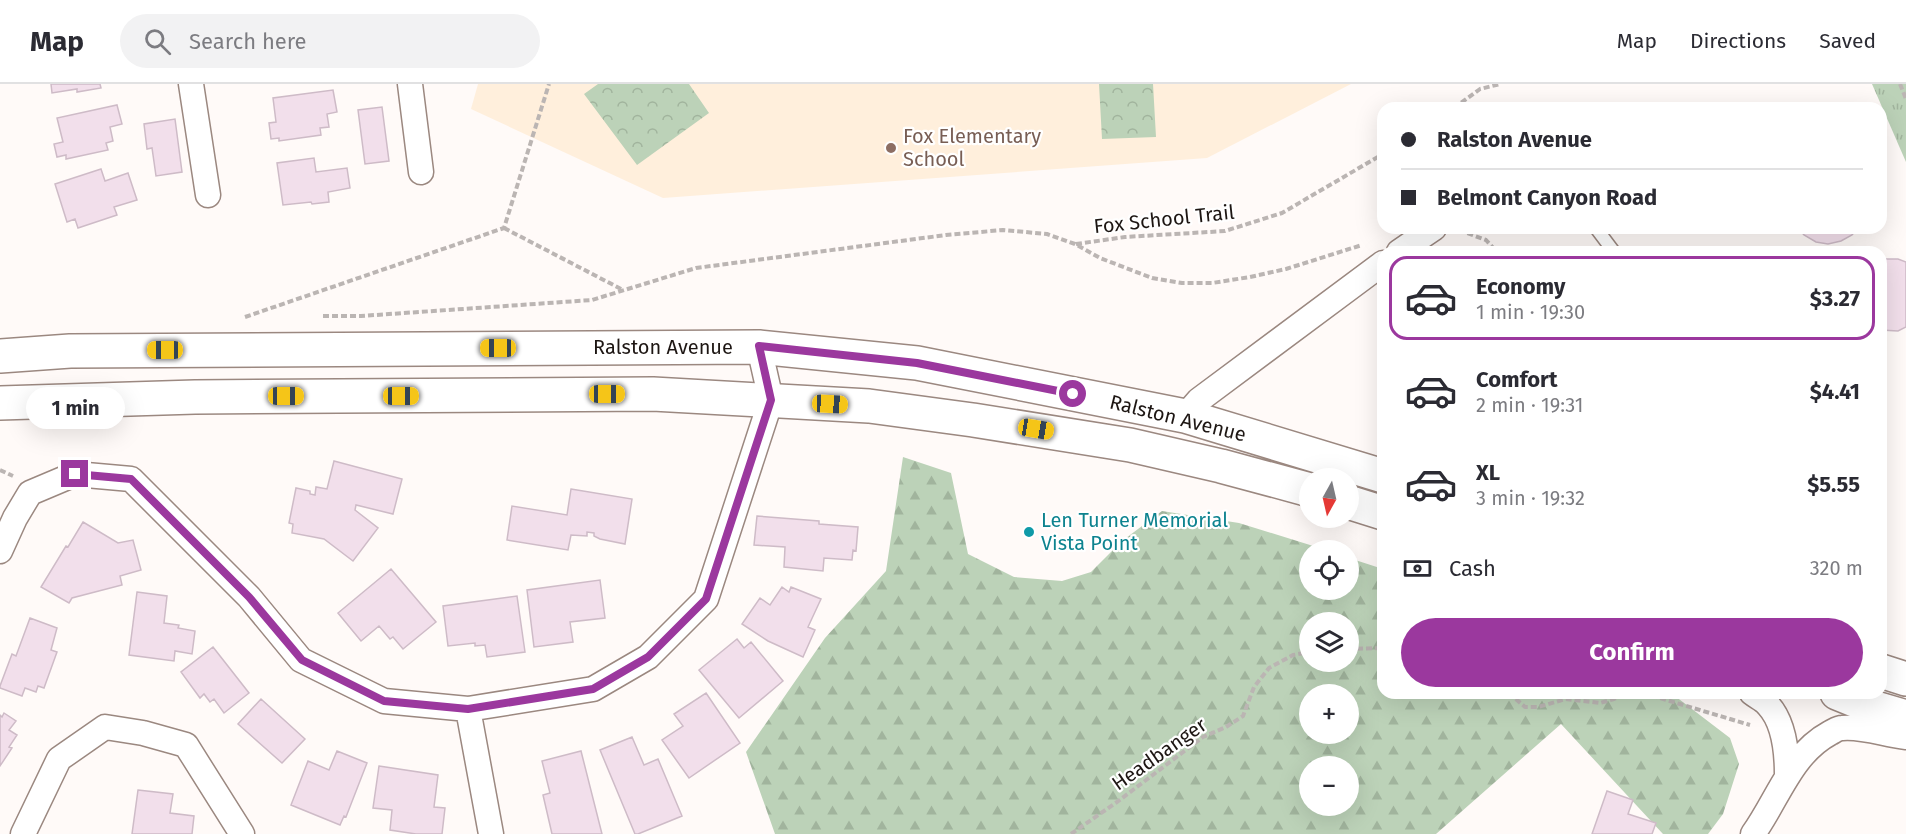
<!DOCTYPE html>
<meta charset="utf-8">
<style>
body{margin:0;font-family:"Fira Sans",sans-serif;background:#f2f2f3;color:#2b2b33;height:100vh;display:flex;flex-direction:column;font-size:22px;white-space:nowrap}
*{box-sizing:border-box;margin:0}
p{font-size:20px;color:#7c7c81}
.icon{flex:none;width:33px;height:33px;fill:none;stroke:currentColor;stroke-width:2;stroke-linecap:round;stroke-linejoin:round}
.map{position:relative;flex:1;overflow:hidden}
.drawer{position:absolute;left:1377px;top:162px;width:510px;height:453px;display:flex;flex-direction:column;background:#fff;border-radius:18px;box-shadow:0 6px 24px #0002}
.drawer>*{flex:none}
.top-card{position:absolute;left:1377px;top:18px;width:510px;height:132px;border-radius:18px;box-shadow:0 6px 24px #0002;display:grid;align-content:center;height:132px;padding:0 24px;background:#fff}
.needle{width:39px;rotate:188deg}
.buttons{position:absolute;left:1299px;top:384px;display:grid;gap:12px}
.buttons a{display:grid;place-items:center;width:60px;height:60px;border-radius:50%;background:#fff;box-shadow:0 6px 24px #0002;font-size:30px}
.end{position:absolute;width:27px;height:27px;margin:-14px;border:8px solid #9b389e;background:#fff;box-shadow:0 0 0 3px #fff}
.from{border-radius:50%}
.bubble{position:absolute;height:42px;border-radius:21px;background:#fff;box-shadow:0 6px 24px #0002;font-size:20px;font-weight:700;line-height:42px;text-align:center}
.car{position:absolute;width:18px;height:36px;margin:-18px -9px;border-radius:8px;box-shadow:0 0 4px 2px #0007;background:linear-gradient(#f5c518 24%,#345 0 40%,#f5c518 0 76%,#345 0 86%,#f5c518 0)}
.top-card b{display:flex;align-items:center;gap:21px;height:57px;font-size:22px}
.top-card b+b{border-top:2px solid #e1e1e2}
.top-card i{width:15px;height:15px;background:#2b2b33}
ul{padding:10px 0 0;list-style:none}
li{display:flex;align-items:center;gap:18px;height:84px;margin:0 12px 9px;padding:0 12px;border:3px solid transparent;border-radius:18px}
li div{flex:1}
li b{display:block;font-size:22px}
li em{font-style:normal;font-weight:700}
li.active{border-color:#9b389e}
li>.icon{width:54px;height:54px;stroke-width:1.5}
.pay{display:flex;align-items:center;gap:15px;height:66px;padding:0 24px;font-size:22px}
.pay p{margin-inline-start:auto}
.action{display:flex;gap:12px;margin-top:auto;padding:12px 24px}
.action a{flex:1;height:69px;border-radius:36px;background:#9b389e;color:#fff;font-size:24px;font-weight:700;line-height:69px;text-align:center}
header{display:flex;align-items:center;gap:36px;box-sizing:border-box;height:84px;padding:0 30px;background:#fff;border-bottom:2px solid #e1e1e2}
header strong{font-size:28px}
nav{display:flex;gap:33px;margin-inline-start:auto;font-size:21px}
.search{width:420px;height:54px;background:#f2f2f3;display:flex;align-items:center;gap:15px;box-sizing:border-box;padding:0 21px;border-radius:33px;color:#7c7c81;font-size:22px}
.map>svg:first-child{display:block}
.education{fill:#ffefdc}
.grass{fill:url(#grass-tufts)}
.forest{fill:url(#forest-firs);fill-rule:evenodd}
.park{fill:url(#park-crowns)}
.building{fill:#f2dfeb;stroke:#cebbc7;stroke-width:1.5}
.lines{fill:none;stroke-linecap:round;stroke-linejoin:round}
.lane-casing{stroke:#9b8880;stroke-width:15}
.street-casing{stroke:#9b8880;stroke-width:27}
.secondary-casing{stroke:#9b8880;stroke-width:36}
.path{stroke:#bbb5b3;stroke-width:4;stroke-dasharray:6 3;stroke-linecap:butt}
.lane{stroke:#fff;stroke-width:12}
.street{stroke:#fff;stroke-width:24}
.secondary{stroke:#fff;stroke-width:33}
.route{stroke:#9b389e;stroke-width:8}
.education-dot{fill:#8d6e63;stroke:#fff;stroke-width:2}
.culture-dot{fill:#0f9aa8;stroke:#fff;stroke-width:2}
.labels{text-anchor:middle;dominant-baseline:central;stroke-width:4.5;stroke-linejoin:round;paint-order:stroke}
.education-label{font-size:20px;fill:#785e54;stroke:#fff;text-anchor:start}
.street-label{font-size:20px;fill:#1d1613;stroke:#fff}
.culture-label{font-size:20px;fill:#0d838f;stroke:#fff;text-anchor:start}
</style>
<header>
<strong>Map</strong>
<div class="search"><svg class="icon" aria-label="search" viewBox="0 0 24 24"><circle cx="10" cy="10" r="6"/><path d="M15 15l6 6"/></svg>Search here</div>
<nav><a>Map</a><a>Directions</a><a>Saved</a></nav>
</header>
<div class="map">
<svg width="1906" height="750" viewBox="0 0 1906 750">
<defs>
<pattern id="grass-tufts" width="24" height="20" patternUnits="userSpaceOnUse" patternTransform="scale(1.5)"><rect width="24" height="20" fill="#bcd2b8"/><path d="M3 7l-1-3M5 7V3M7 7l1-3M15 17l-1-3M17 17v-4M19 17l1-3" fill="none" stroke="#a1b49d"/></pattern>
<pattern id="forest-firs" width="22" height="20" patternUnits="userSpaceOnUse" patternTransform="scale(1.5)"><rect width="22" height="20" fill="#bcd2b8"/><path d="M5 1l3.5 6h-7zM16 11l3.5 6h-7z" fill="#a1b49d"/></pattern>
<pattern id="park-crowns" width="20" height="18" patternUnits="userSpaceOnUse" patternTransform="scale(1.5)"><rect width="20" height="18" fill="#bcd2b8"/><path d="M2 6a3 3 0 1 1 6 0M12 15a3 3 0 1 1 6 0" fill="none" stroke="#a1b49d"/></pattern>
</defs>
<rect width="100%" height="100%" fill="#fffaf8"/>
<path class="education" d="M478,0h873l-144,74 -544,40 -192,-89z"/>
<path class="grass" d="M1872,0h34v78z"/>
<path class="forest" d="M903,373l48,16 17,81 46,23 48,4 29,-9 31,-31 40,-30 77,12 87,27h-16v40h38l1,-32 34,11v124h288l59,45 9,26 -16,50 -15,20h-45l-102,-110 -125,110h-661l-29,-82 79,-114 61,-67zM1310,538h38v40h-38zM1310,610h38v40h-38zM1310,682h38v40h-38z"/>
<path class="park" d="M598,0h91l20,29 -72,52 -53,-71z
M1099,0h54l3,53 -54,2z"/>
<path class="building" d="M51,0h49l1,4 -24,4v-3l-25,4z
M333,6l4,22 -10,2 2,13 -9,1 1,7 -42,6v-3l-8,1 -2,-16 7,-1 -3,-24z
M117,21l5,19 -12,3 3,14 -7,2 2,7 -42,9v-4l-9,2 -3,-13 9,-2 -6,-24z
M382,23l7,54 -24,3 -7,-54z
M175,35l7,53 -26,4 -4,-28 -5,1 -3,-25z
M314,74l2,14 31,-4 3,20 -22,4 1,10 -17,2 -1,-2 -28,3 -6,-42z
M101,85l4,12 23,-8 9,27 -23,7 3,8 -39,13 -3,-9 -8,3 -12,-38z
M1798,144h60l-6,7 -11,6 -13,3 -12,-2 -12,-7z
M1885,175h13l8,3v65l-8,4 -17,-1v-70z
M334,377l68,18 -9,35 -37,-9 -1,5 23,18 -25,33 -29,-22 -32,-6 1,-9 -4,-1 7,-35 14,3v3l5,1 1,-8 11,2z
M571,405l61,10 -7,45 -25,-5 -6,-3v-3l-7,-1v4l-16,-1 -3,15 -61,-10 5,-34 55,9z
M757,432l62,5v3l39,3 -2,24 -3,-1 -1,10 -28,-2 -1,13 -39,-4 1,-20 -31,-2z
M83,438l35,21 15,-3 8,30 -21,6 2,9 -50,13 -3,5 -28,-16 25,-41 2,1z
M391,485l45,53 -33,27 -10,-12 -3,2 -11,-13 -18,15 -23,-28z
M600,496l5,38 -35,4 3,20 -39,5 -7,-57z
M782,503l7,5 2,-5 30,12 -13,28 7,3 -12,27 -35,-16 -26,-17 18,-26 10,7z
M137,508l30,4 -3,27 15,2 -1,3 17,3 -3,23 -17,-3 -1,10 -45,-6z
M517,512l8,56 -38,5 -2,-12 -10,1v-3l-27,3 -5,-40z
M30,534l27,10 -6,22 6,2 -13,36 -6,-2 -2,6 -11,-4 -3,8 -22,-8v-2l12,-32 4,2z
M737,555l7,9 7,-6 32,39 -44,37 -40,-48z
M213,563l36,46 -25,20 -10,-14 -4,3 -6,-8 -4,4 -19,-26z
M706,609l34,50 -51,35 -27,-38 21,-14 -9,-12z
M261,615l44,40 -23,24 -44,-39z
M4,629l12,8 -7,9 8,5 -8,12 3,1 -12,18v-51l2,2z
M632,653l12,28 14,-6 24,57 -44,18h-3l-35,-84z
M337,667l30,12 -21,54 -2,-1 -4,9 -49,-20 17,-44 21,9z
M581,667l21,83h-50l-9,-39 7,-2 -8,-32z
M379,682l59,9 -4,32 11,1 -3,26h-26l-26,-4 2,-20 -19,-2z
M138,706l35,4 -3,19 24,3 -2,18h-60z
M1607,707l26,9 -5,14 28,9 -4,11h-60z"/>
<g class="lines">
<defs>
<path id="lane" d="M1596,144l18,24"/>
<path id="street" d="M191,0l17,111
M410,0l11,88
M1399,168l35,-24
M1185,332l14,-16 184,-137
M0,467l15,-33 15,-25 45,-19 56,5 118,118 52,63 83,41 84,8 125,-20 55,-32 58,-58 65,-199 -12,-53
M1752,609c5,4 12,7 16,12 16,17 19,47 19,70
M468,625l23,125
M23,750l36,-75 46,-32 38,6 43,12 56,89
M1753,750c25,-35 38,-80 77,-101 4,-2 8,-5 12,-5 22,-2 43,7 64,9"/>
<path id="secondary" d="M0,272l70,-5 689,-4 158,16 268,53 198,60
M0,319l195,-6 458,-3 216,12 104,14 157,25 91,21 89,24
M1348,418l35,11
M1881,587l25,8
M1837,609l32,13 37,11"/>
</defs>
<use href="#lane" class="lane-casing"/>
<use href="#street" class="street-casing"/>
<use href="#secondary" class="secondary-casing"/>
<path class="path" d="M1900,0l6,15
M1454,24l26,-19 20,-5
M504,144l119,62
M1459,146l27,10 11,12
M1076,160l49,-7 100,-6 57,-18 101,-59
M323,232h38l231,-16 104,-32 250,-33 57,-5 44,4 28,10 25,14 52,20 30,5h30l38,-6 36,-8 76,-24
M245,233l259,-89 45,-144
M0,386l13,6
M1348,565l35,-1
M1509,609l16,14h13l28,-8 34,4 14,-4 11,-6
M1643,609l107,32
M1071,750l46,-32 86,-65 23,-10 17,-11 11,-29 15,-19 24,-13 17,-3"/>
<use href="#lane" class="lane"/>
<use href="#street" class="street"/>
<use href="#secondary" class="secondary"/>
</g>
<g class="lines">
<path class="route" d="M75,390l56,5 118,118 53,63 82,41 84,8 125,-20 55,-32 58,-58 65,-199 -12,-54 158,17 156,31"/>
</g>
<circle class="education-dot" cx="891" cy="64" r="6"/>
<circle class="culture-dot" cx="1029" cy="448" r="6"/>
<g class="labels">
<g class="education-label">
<text x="903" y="52">Fox Elementary<tspan x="903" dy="23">School</tspan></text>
</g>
<g class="street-label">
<text transform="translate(1164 135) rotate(-6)">Fox School Trail</text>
<text x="663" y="263">Ralston Avenue</text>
<text transform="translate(1178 334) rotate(14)">Ralston Avenue</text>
<text transform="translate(1159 670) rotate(-35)">Headbanger</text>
</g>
<g class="culture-label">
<text x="1041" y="436">Len Turner Memorial<tspan x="1041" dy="23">Vista Point</tspan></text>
</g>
</g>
</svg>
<div class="buttons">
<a><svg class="needle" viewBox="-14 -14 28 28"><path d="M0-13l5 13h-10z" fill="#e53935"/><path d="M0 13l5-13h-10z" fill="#7c7c81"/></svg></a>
<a><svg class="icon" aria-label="locate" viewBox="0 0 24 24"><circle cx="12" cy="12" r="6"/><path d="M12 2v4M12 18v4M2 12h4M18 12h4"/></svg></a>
<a><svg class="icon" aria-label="layers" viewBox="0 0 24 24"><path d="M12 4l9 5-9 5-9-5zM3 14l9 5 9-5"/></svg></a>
<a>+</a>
<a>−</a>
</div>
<i class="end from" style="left:1073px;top:310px"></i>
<i class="end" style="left:75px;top:390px"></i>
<div class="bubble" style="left:26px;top:303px;width:99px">1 min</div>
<i class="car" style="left:498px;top:264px;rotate:270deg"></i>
<i class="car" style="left:165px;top:266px;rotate:270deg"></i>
<i class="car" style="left:607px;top:310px;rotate:90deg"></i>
<i class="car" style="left:286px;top:312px;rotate:90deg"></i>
<i class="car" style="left:401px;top:312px;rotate:90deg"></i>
<i class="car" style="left:830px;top:320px;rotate:93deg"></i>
<i class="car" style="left:1036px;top:345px;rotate:99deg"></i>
<div class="top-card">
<b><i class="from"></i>Ralston Avenue</b>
<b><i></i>Belmont Canyon Road</b>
</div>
<section class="drawer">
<ul>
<li class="active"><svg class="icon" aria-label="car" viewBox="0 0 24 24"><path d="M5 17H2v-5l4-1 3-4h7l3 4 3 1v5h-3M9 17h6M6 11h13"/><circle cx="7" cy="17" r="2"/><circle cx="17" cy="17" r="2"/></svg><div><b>Economy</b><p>1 min · 19:30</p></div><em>$3.27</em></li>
<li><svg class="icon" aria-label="car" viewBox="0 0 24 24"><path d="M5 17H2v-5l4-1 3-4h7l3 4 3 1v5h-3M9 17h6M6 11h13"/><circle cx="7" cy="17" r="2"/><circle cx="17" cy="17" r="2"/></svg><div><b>Comfort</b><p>2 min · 19:31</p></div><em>$4.41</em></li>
<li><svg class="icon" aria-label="car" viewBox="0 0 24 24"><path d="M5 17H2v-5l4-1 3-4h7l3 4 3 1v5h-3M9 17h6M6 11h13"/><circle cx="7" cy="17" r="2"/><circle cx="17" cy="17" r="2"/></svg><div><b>XL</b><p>3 min · 19:32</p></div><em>$5.55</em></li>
</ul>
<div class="pay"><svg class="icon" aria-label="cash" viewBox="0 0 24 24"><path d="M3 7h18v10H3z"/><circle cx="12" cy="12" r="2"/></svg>Cash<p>320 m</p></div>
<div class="action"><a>Confirm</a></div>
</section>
</div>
